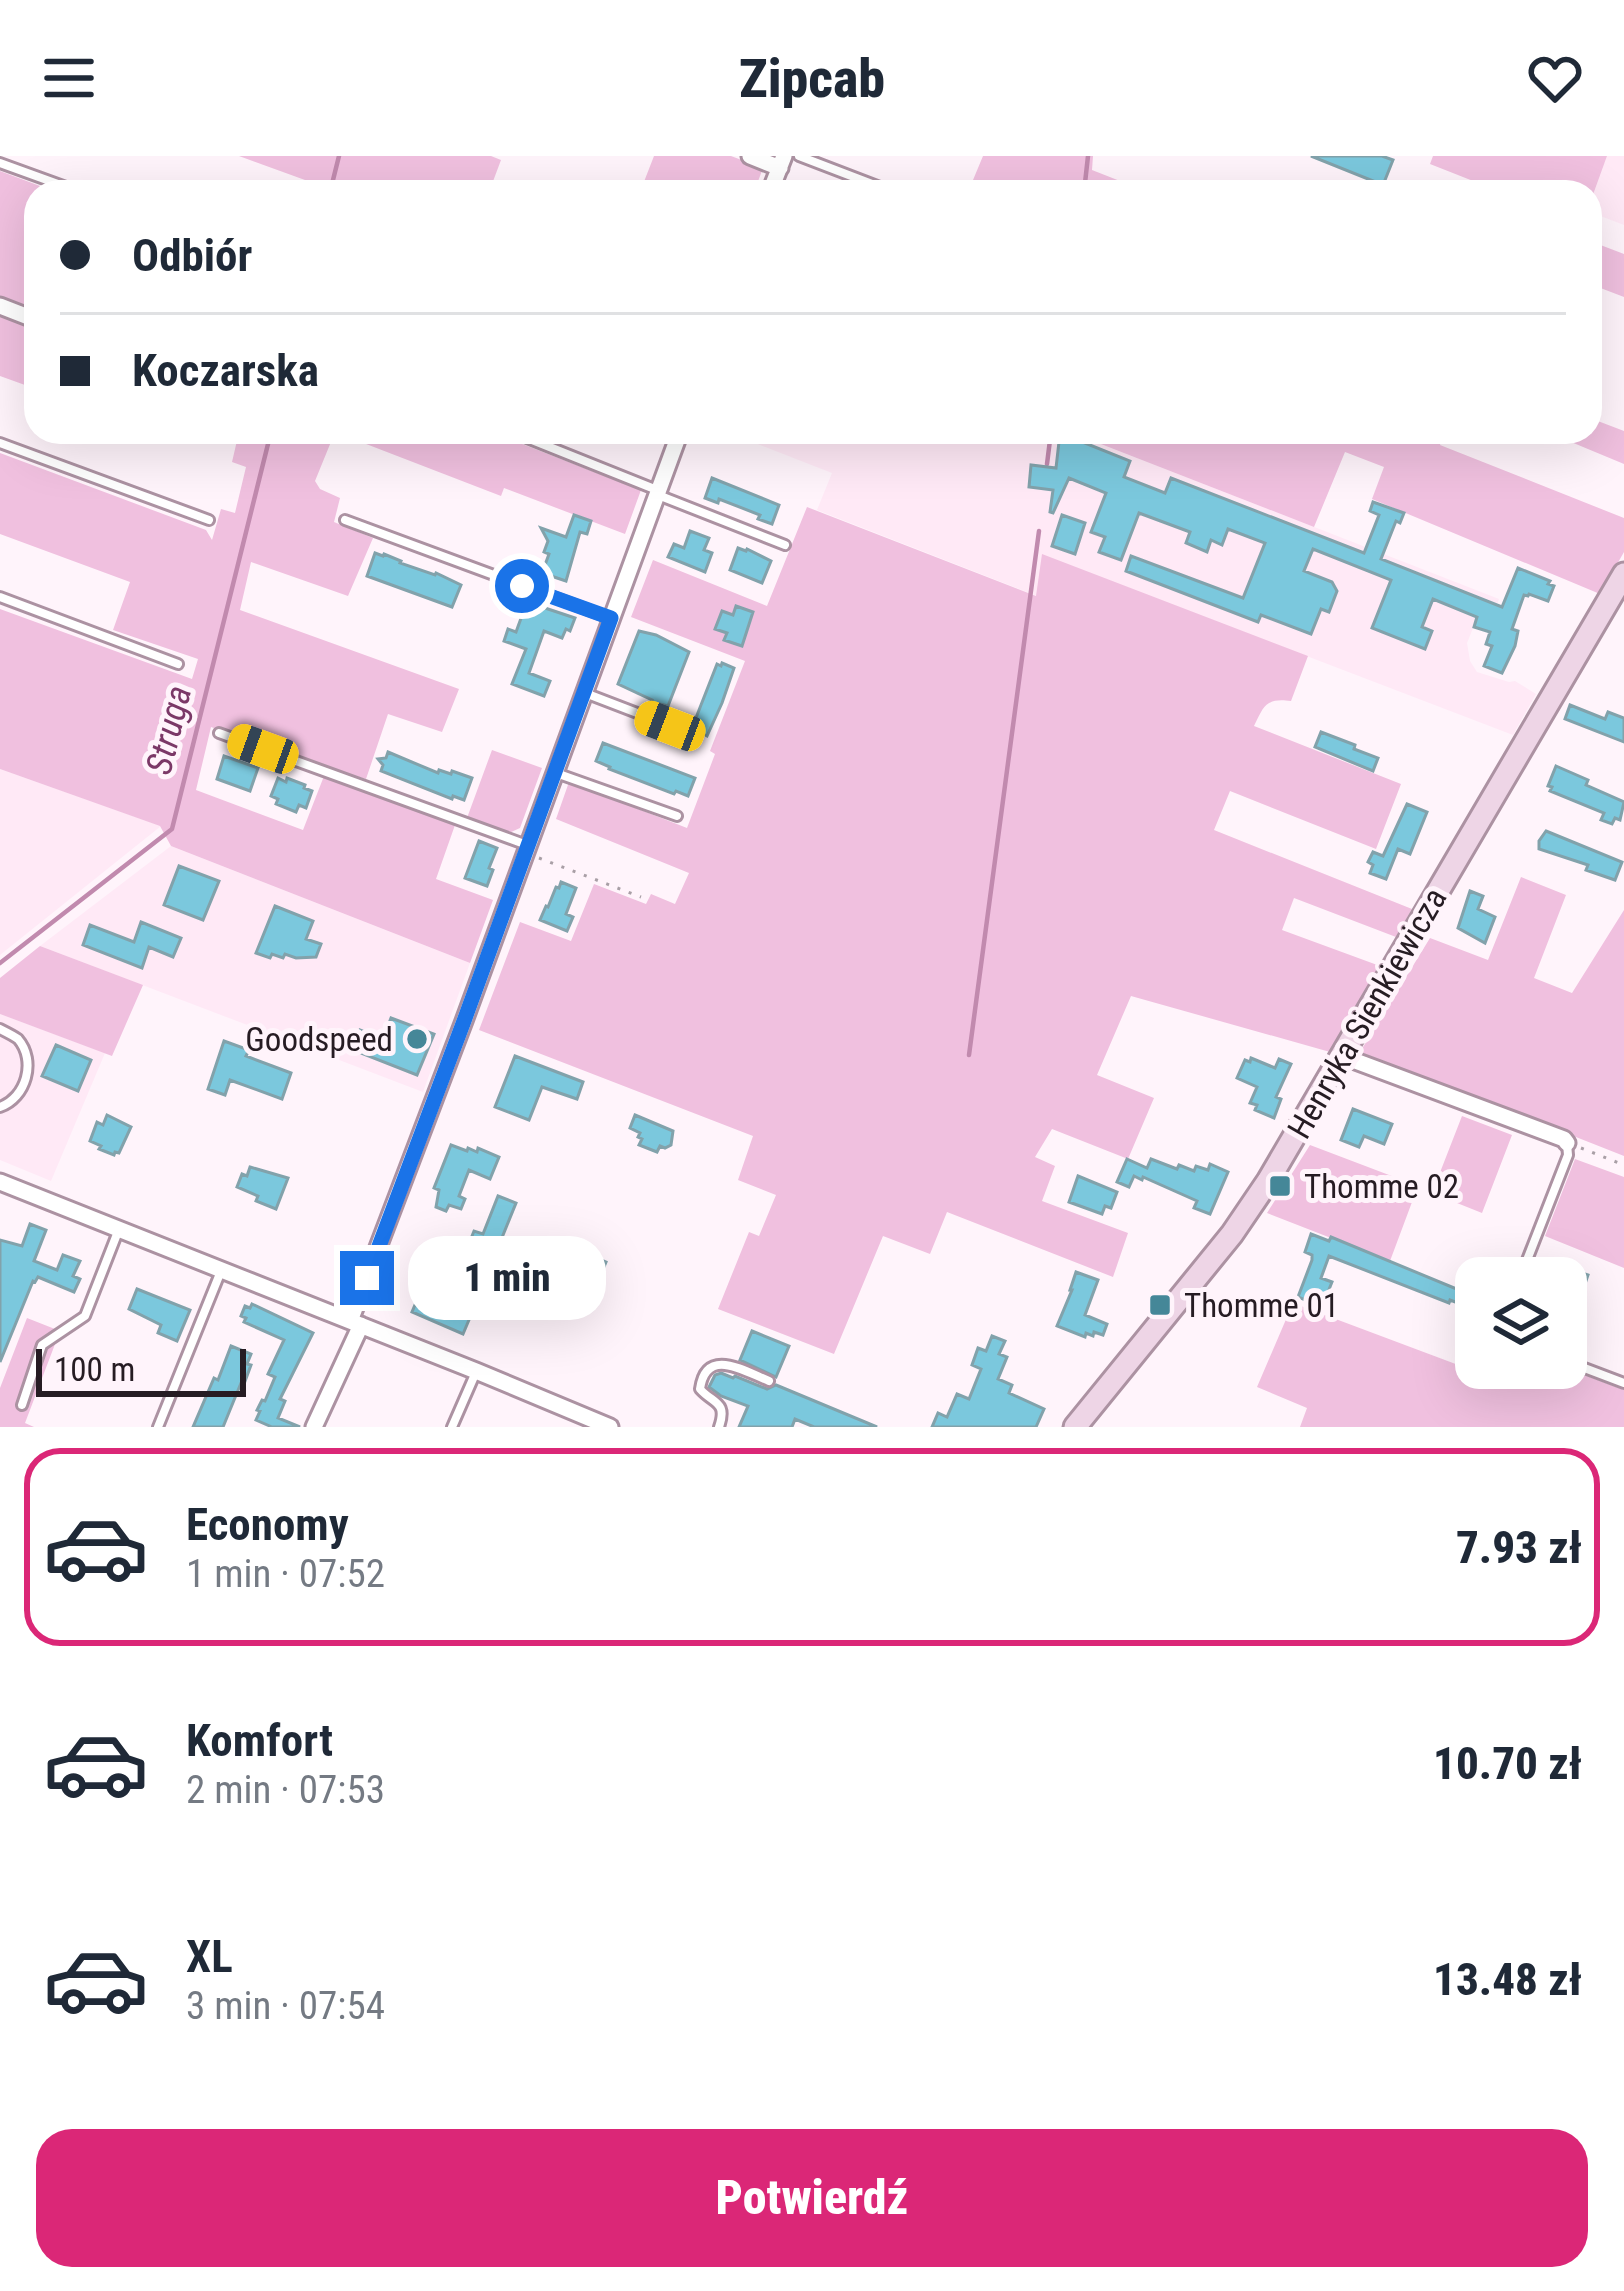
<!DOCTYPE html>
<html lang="pl">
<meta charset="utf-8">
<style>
body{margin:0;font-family:"Roboto Condensed",sans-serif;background:#f2f2f3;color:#1f2937;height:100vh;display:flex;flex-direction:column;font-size:45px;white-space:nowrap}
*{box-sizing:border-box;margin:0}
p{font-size:39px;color:#747a83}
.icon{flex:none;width:66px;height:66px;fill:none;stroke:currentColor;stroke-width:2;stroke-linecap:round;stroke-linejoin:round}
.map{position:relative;height:1271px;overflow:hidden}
.drawer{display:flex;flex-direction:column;background:#fff;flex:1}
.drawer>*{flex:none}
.top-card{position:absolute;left:24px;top:24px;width:1578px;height:264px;border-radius:36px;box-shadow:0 12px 48px #0002;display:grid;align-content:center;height:264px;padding:0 36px;background:#fff}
.fabs{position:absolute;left:1455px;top:1101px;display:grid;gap:24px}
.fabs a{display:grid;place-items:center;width:132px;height:132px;border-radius:24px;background:#fff;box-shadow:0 12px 48px #0002;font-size:60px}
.scale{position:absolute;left:36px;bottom:30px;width:210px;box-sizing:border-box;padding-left:12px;border:6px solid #261c23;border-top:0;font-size:33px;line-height:42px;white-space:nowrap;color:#261c23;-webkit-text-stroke:9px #fff4fb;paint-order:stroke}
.end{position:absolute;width:54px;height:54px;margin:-27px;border:15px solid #1a73e8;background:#fff;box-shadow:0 0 0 6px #fff}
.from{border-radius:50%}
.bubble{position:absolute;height:84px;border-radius:36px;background:#fff;box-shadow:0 12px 48px #0002;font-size:39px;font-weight:800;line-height:84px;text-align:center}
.car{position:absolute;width:36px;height:72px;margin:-36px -18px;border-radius:15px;box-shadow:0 0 9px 3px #0007;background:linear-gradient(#f5c518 24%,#345 0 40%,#f5c518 0 76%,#345 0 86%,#f5c518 0)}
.top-card b{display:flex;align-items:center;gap:42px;height:114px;font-size:45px}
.top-card b+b{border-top:3px solid #e0e1e3}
.top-card i{width:30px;height:30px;background:#1f2937}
ul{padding:21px 0 0;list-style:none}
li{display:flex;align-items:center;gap:36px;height:198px;margin:0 24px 18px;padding:0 12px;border:6px solid transparent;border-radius:36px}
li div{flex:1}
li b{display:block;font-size:45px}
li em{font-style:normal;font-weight:800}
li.active{border-color:#db2777}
li>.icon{width:108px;height:108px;stroke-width:1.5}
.primary-button{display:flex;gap:24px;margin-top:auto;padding:24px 36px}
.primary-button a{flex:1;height:138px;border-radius:36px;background:#db2777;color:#fff;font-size:48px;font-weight:800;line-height:138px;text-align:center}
header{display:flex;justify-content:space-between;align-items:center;height:156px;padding:0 36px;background:#fff;font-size:54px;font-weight:800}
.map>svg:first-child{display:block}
.built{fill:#ffe9f6}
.green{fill:#f0c0df}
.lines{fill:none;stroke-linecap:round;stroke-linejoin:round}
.stream{stroke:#c18aae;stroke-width:4.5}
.building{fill:#7bc8dd;stroke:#82a2ab;stroke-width:3}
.lane-casing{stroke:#ac92a2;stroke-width:14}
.street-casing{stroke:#ac92a2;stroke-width:21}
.secondary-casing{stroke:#ac92a2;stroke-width:27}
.path{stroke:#a99fa6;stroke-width:3;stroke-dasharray:3 9;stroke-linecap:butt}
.lane{stroke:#fff;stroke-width:8}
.street{stroke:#fff;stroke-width:15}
.secondary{stroke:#eed5e6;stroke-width:21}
.route{stroke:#1a73e8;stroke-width:15}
.poi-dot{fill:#458798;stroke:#fff4fb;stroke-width:4.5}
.labels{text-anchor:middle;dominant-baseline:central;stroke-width:10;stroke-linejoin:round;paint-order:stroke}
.street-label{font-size:33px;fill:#261c23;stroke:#fff4fb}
.poi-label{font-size:33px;fill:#261c23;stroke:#fff4fb;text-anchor:start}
.water-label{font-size:36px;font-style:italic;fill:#7b3867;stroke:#fff4fb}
</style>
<header><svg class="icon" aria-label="menu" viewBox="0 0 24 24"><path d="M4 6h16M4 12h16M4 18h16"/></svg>Zipcab<svg class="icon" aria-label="heart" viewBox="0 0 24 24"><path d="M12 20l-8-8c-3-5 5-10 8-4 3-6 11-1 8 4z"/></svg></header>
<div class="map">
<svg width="1624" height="1271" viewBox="0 0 1624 1271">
<rect width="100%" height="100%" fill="#fff4fb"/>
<path class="built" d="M1607,0h17v69l-34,-13v-9z
M727,276h343l429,167 -9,23 -13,-4 -10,25 3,18 7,11 32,10 6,-1 21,13 -23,41 -470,-180 -6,41 -220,-86 15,-37z
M0,613l161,57 -161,129z
M171,690l299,117 -47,129 -383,-146z
M0,858l105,39 -54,128 -51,-21z"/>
<path class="green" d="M239,0h252l10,4 -12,32h-174l1,-8z
M654,0h77l32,12 -9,24h-114z
M983,0h110l-1,14 56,22h-180z
M1433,0h174l-17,47v-11h-89l-71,-28z
M0,15l56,21h-20v122l-36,-13z
M1590,85l34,13v43l-34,-13z
M0,157l36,13v63l-36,-13z
M1590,262l34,13v33l-77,-32h43z
M239,276h252l150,58 -16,44 -121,-46 -3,8 -166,-64 -20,49 5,8 20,9 -6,24 39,16 -25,58 -97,-34 -11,48 219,79 -17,43 -54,-18 -22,65 -59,-17 -96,-35 -15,63 107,40 21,-54 131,49 -19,54 57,21 -23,63 -299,-117 -11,-20 -160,-57v-160l192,70 6,-20 -85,-29 17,-48 -130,-48v-81l206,77 6,10 9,-31 14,4 11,-46 -14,-5z
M1070,276h374l-4,13 184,73v34l-24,42 -228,-95 12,-32 -39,-15 -31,75z
M807,351l229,89 6,-42 266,102 -17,45c-25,-3 -27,4 -37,25l147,58 -25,65 -146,-58 -16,39 198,79 -16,28 -102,-39 -12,32 98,36 -50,86 -199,-56 -34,79 57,23 -26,61 -76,-30 -17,28 20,9 -13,35 86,32 -15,44 -166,-65 -17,42 -47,-18 -49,118 -116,-45 31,-77 10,4 17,-41 -38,-15 15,-44 -274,-106 41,-108 51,19 23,-57 52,20 5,-10 24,10 14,-31 -133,-54 13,-37 118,46 28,-74 -5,-3 35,-90 -114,-44 22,-57 114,46z
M492,594l50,18 -22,60 -11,5 -42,-15z
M1521,721l45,18 -32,83 38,15 52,-83v246l-264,-104 70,-114 58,22z
M40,790l103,39 -31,71 -112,-42v-36z
M1462,960l50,19 -30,78 -50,-20z
M1310,989l108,41 -28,75 -123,-48z
M1575,1003l49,18v91l-79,-32z
M1293,1147l184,69 3,-4h86l58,22v37h-324l7,-19 -50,-21z
M27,1162l33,13 -35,92 9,4h-34v-39z"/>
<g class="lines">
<path class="stream" d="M330,36l9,-36
M1084,36l4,-36
M1047,308l4,-32
M0,807l172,-134 99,-397
M969,899l70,-524"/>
</g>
<path class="building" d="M1311,0h71l11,4 -10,25z
M1060,277l70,28 -6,16 41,16 6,-15 193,75 15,-38 -9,-4 3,-9 31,11 -4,10 -4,-2 -15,38 121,48 16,-39 32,13 -2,3 6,2 -6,15 -19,-7 -1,2 -4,-1 -12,34 6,2 -3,15 -13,27 -18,-7 8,-20 -6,-2 4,-12 -16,-5 3,-10 -44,-18 -11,28 10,4 -7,18 -53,-21 19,-48 -78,-31 -9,22 28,11 5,9 -8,21 -8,-3 -10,25 -50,-19 -3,7 -132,-51 5,-15 112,42 22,-55 -37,-14 -6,16 -11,-5 -4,12 -21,-9 4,-11 -51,-19 -18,47 -22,-8 6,-15 -14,-5 15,-39 -37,-15 -16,35 -3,-1 3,-22 -24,-3 2,-22 25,3z
M712,322l67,27 -7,19 -14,-5 2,-4 -41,-16 -1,4 -13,-5z
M574,359l17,6 -4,13 -7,-2 -14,49 -24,-8 7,-19 -5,-2 4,-11 -7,-13 25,9z
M1062,359l23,8 -10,31 -23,-8z
M690,375l19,7 -5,12 8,3 -7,19 -37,-15 6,-13 10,4z
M738,392l8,3 1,-2 24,12 -9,22 -32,-13z
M375,397l8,3 1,-2 17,7 -1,2 35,12 1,-2 25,12 -9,22 -85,-31z
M527,446l48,16 -5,13 -4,-2 -4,9 -18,-7 -15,42 21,8 -6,15 -32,-12 14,-35 -22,-8 4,-12 8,3z
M736,450l17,6 -11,34 -18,-6 3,-7 -12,-4 7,-18 11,4z
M639,475l17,4 33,17 -21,54 -17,-4 1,-2 -34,-16z
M722,507l12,5 -12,35 -15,33 -15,-8 25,-64 4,2z
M1570,549l35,14 3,-7 16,6v24l-59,-23z
M1321,576l34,13 -1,4 24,9 -5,13 -58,-24z
M603,587l92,35 -7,18 -12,-5 -2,3 -65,-25 1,-2 -14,-6z
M388,596l50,21 1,-3 12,4 1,-3 20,7 -8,22 -11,-4 -1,3 -71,-28 2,-6 -5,-6 8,-1z
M224,600l34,12 -8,23 -33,-12z
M1556,610l32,14 -2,5 38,17 -4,18 -5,-2 -3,6 -11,-4 3,-7 -54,-22 2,-4 -4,-1z
M278,622l8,4 1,-4 18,7 -1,3 8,3 -6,17 -7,-3 -3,7 -20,-8 2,-5 -7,-3z
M1407,648l20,8 -17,42 -12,-5 -12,30 -16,-6 3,-8 -5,-3 5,-10 10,4z
M1546,675l76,31 -7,18 -29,-10 2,-5 -49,-16v-8z
M479,685l18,7 -8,20 4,2 -6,16 -22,-8z
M179,710l40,15 -16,39 -39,-15z
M561,726l15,6 -10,26 7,3 -6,14 -27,-11 6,-14 2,1 8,-20 3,1z
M1470,735l13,5 -5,13 17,8 -10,26 -27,-15z
M275,750l38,15 -7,18 15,5 -5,13 -20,1 -11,-4 -2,4 -11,-4 -2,4 -14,-5z
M141,766l40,16 -8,19 -24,-10 -7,21 -59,-23 7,-20 44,17z
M391,862l43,16 -17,41 -64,-25 7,-20 23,9z
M224,885l25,9 -3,6 45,17 -9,26 -52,-19 -5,15 -17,-6z
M56,889l35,15 -13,31 -36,-15z
M515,900l68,26 -6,17 -35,-12 -13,33 -34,-13z
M1251,902l24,10 4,-9 12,5 -15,33 5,2 -7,19 -19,-8 2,-5 -7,-2 7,-16 -20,-9 8,-18 5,2z
M1353,953l39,15 -8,20 -20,-8 -5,11 -18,-7z
M107,959l24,12 -12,26 -4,-1 -1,3 -15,-6 2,-3 -11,-5 7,-19 6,3z
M635,959l38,16 -2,14 -6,3 -5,-2 -3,6 -18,-7 3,-6 -4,-2 2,-4 -10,-5z
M451,989l16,6 1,-3 9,4 1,-4 21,9 -9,22 -21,-9 -10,26 6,3 -4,10 -12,-4 -3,6 -10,-4 3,-17 -5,-2z
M1127,1003l20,9 4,-9 26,10 2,-4 15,6 2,-5 12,4 2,-6 18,8 -18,42 -16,-6 3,-7 -54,-24 -1,3 -8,-4 -5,11 -12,-5z
M250,1011l38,11 -12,31 -20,-8 2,-5 -21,-9 5,-13 5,2z
M1078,1020l39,16 -6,16 -6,-2 -3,8 -33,-12z
M498,1040l18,7 -21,52 -27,-9 6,-15 9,3z
M30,1068l16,6 -12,31 23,9 6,-15 17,6 -7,15 7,3 -6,13 -36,-15 -3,5 -2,-1 -33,81v-122l22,6z
M1311,1078l18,7 2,-4 145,60 -2,12 -24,-9 -1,3 -120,-47 -8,22 11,4 -10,25 -24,-10 14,-37v-5l-7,-3z
M590,1099l16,7 -18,43 -16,-7z
M1558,1103l20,8 -2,4 12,4 -21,62 -1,-59h-10l1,-2 -5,-2z
M1076,1116l22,8 -13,35 22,9 -4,11 -9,-3 -1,4 -7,-3 -1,4 -28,-11 15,-36h-2z
M137,1133l53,21 -13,31 -19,-8 3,-8 -32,-16z
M420,1137l18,4 -1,3 34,15 -8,19 -51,-22z
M252,1148l61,29 -33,66 5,2 -7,17 22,9h-28l-16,-7 4,-9 -3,-1 5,-10 3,1 10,-24 -7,-3 16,-34 -40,-18 2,-4 -5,-2 4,-10 5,2z
M752,1175l37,15 -13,31 -36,-17z
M992,1180l13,5 -6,13 8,3 -9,22 14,6 -3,8 35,16 -8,18h-104l6,-14 9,4 10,-23 12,5 12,-30 -9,-4 6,-17 8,3z
M231,1190l20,8 -4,10 4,1 -7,19 -3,-1 -18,44h-30l21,-49 4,2z
M721,1217l12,5 2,-2 32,13 9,-4 101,42h-63l-19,-8 -3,8h-53l9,-21 -27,-10 -12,-9 6,-12z"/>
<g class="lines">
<defs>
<path id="lane" d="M799,0l94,36
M0,7l80,29
M512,276l145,58
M0,287l209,77
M658,339l127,50
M345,364l265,98
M0,441l178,67
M585,537l86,33
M219,577l308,112
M556,617l121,43
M0,873c4,2 14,7 18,10 19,22 8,59 -18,68
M1520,1122l48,-123 -1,-11
M1566,1205l58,22
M22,1249l20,-60 43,-29 34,-87
M158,1271l63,-156
M452,1271l24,-55
M719,1271c9,-26 -6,-23 -19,-38 6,-43 44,-18 69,-8"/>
<path id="street" d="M750,0l30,12
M770,36l14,-36
M0,150l36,14
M1342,900l222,83 3,4
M0,1026l476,189 134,56
M350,1165l114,-300 216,-589
M314,1271l47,-102"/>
<path id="secondary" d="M1075,1271l157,-193 36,-53 356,-607"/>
</defs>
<use href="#lane" class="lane-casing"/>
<use href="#street" class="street-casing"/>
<use href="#secondary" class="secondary-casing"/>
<path class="path" d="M539,702l102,39
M1581,992l43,17"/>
<use href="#lane" class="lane"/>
<use href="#street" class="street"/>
<use href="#secondary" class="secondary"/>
</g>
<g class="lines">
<path class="route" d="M367,1122l97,-257 147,-403 -89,-32"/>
</g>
<g class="poi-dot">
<circle cx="417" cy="883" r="12"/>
<rect x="1268" y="1018" width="24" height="24" rx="6"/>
<rect x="1148" y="1137" width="24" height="24" rx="6"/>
</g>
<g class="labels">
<g class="street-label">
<text transform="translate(1367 857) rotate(-60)">Henryka Sienkiewicza</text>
</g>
<g class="poi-label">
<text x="393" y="883" text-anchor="end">Goodspeed</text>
<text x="1304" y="1030">Thomme 02</text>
<text x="1184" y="1149">Thomme 01</text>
</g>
<g class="water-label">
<text transform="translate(169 574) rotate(-76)">Struga</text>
</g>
</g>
</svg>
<div class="fabs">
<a><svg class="icon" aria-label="layers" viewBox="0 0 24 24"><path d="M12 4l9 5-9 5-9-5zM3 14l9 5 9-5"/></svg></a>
</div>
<div class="scale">100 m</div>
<i class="end from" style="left:522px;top:430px"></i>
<i class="end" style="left:367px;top:1122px"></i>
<div class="bubble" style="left:408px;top:1080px;width:198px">1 min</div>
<i class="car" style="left:670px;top:570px;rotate:291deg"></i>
<i class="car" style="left:263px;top:593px;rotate:290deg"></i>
<div class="top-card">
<b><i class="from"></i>Odbiór</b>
<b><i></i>Koczarska</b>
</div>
</div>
<section class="drawer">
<ul>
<li class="active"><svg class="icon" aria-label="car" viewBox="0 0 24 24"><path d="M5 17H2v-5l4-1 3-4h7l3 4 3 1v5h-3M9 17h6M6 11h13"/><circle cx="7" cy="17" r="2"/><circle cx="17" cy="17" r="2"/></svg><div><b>Economy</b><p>1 min · 07:52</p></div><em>7.93 zł</em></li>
<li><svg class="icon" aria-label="car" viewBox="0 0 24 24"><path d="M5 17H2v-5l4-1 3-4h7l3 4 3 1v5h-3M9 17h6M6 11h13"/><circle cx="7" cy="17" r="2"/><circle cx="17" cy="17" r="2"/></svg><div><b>Komfort</b><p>2 min · 07:53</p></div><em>10.70 zł</em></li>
<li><svg class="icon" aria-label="car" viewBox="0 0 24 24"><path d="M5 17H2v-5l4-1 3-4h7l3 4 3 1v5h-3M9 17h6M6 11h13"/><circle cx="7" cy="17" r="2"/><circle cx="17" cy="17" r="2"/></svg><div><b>XL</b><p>3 min · 07:54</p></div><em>13.48 zł</em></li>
</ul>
<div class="primary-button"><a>Potwierdź</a></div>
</section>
